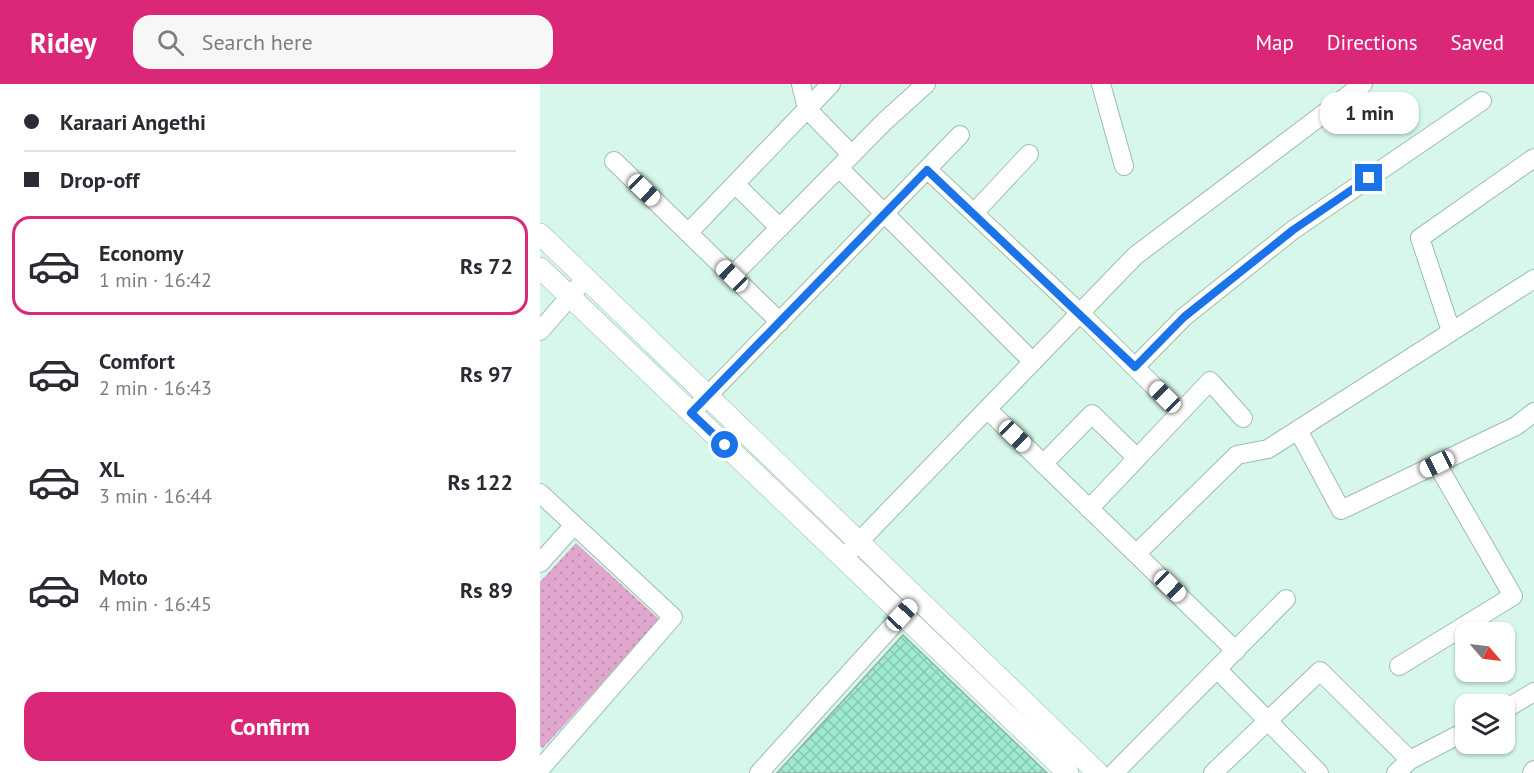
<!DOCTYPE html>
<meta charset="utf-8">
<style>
body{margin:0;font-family:"PT Sans",sans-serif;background:#f7f7f7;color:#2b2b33;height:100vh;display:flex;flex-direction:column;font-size:22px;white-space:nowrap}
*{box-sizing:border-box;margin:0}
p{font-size:20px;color:#7c7c81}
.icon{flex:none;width:33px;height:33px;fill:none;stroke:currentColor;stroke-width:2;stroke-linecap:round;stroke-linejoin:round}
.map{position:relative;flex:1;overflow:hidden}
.details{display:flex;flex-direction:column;background:#fff;width:540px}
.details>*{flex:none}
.banner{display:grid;align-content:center;height:132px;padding:0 24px;background:#fff}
.needle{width:39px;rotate:118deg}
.controls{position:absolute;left:915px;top:538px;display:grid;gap:12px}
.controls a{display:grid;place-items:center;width:60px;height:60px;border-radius:12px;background:#fff;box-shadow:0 2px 4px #0004;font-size:30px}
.end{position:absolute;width:27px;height:27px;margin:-14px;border:8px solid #1a73e8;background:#fff;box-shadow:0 0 0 3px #fff}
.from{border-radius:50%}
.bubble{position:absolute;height:42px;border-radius:18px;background:#fff;box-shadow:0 2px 4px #0004;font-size:20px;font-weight:700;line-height:42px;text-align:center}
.car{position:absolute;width:18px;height:36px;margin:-18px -9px;border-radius:8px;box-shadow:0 0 4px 2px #0007;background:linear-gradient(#fff 24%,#345 0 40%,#fff 0 76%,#345 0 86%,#fff 0)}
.banner b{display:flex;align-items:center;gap:21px;height:57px;font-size:22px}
.banner b+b{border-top:2px solid #e1e1e2}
.banner i{width:15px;height:15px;background:#2b2b33}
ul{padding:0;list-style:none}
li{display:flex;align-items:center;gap:18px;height:99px;margin:0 12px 9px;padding:0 12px;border:3px solid transparent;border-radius:18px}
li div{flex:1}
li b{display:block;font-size:22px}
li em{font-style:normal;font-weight:700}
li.on{border-color:#db2777}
li>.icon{width:54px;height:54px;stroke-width:1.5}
.cta{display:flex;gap:12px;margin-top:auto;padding:12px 24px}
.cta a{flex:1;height:69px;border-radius:18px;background:#db2777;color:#fff;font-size:24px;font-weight:700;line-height:69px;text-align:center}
header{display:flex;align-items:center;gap:36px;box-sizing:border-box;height:84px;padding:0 30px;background:#db2777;color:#fff}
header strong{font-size:28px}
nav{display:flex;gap:33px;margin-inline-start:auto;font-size:21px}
.search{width:420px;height:54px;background:#f7f7f7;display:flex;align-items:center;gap:15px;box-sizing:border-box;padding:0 21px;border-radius:18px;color:#7c7c81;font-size:22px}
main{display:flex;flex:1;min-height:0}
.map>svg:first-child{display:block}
.park{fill:url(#park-dots)}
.building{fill:url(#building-cross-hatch);stroke:#91afa4;stroke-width:1.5}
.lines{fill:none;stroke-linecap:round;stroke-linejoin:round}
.minor-casing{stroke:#9ebcb0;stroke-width:20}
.tertiary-casing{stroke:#9ebcb0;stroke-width:22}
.minor{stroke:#fff;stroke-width:18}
.tertiary{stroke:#fff;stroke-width:21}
.route{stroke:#1a73e8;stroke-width:8}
</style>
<header>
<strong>Ridey</strong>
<div class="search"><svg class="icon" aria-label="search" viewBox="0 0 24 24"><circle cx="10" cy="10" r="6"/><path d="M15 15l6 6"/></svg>Search here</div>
<nav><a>Map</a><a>Directions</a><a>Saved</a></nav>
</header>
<main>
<section class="details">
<div class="banner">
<b><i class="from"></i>Karaari Angethi</b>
<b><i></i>Drop-off</b>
</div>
<ul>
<li class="on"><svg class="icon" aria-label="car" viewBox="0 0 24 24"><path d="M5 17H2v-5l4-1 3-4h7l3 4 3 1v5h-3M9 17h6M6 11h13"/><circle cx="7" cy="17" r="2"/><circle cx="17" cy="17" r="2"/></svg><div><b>Economy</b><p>1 min · 16:42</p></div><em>Rs 72</em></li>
<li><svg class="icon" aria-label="car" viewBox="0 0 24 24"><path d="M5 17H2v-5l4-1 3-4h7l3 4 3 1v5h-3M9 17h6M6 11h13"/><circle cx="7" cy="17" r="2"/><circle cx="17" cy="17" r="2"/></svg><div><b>Comfort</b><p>2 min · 16:43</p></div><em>Rs 97</em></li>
<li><svg class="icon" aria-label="car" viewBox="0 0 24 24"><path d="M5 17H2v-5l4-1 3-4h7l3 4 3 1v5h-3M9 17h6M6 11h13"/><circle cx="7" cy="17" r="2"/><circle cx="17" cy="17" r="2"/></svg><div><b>XL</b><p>3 min · 16:44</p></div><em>Rs 122</em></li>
<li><svg class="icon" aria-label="car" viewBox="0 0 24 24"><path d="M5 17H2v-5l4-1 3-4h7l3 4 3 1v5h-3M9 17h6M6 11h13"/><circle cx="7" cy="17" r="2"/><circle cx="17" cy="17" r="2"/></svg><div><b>Moto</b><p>4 min · 16:45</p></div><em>Rs 89</em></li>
</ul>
<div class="cta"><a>Confirm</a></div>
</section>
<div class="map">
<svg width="994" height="689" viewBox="0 0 994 689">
<defs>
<pattern id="park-dots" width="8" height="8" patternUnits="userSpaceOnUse" patternTransform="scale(1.5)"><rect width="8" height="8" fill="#e0a7ce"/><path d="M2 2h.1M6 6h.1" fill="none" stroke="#bf8fb0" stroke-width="1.8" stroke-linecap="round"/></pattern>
<pattern id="building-cross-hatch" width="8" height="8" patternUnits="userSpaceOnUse" patternTransform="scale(1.5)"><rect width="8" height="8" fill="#9eebd0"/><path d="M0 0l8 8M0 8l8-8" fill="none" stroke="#86c8b1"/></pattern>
</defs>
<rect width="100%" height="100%" fill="#d8f7eb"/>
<path class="park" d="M36,459l84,77 -117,128 -3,-2v-164z"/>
<path class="building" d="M363,551l144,138h-270z"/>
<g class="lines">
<defs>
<path id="minor" d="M261,0l6,25 45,46
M561,0l23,82
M74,77l166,161
M299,84l194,194
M387,85l153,144 100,99
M195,100l45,44
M434,129l55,-59
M148,149l143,-149
M192,192l153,-155 41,-37
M0,247l46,-53
M911,247l-31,-93 114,-80
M595,283l49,-50 109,-87 189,-129
M447,325l249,242
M151,329l269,-278
M758,346l43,80 175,-84 18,-14
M503,380l49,-50 45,44
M0,409l133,124 -131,150 -2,-2
M549,425l121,-128 33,37
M309,468l286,-296 228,-172
M596,470l101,-99 31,-6 266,-170
M0,479l34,-38
M859,582l114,-70 -76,-132
M677,585l102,104
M964,626l30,-18
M219,689l153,-169
M574,689l172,-174
M673,689l107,-102 90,89
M856,689l14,-13 56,-29
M992,689l2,-3"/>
<path id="tertiary" d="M0,150l558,539
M0,184l528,505"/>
</defs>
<use href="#minor" class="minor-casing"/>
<use href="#tertiary" class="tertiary-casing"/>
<use href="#minor" class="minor"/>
<use href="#tertiary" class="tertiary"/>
</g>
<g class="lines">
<path class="route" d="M185,361l-34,-32 236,-243 208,197 49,-50 109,-87 76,-52"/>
</g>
</svg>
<div class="controls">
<a><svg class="needle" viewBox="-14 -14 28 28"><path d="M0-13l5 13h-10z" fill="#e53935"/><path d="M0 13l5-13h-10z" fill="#7c7c81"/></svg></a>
<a><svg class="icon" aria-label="layers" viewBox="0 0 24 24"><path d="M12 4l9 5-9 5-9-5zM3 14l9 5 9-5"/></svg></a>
</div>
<i class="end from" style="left:185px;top:361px"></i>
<i class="end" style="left:829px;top:94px"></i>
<div class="bubble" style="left:780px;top:8px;width:99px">1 min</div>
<i class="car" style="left:104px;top:106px;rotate:134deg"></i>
<i class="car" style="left:192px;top:192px;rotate:314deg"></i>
<i class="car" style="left:625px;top:313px;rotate:315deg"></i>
<i class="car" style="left:475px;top:352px;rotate:134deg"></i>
<i class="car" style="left:897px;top:380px;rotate:244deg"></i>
<i class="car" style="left:630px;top:502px;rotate:134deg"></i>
<i class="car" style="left:362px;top:531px;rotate:43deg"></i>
</div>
</main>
